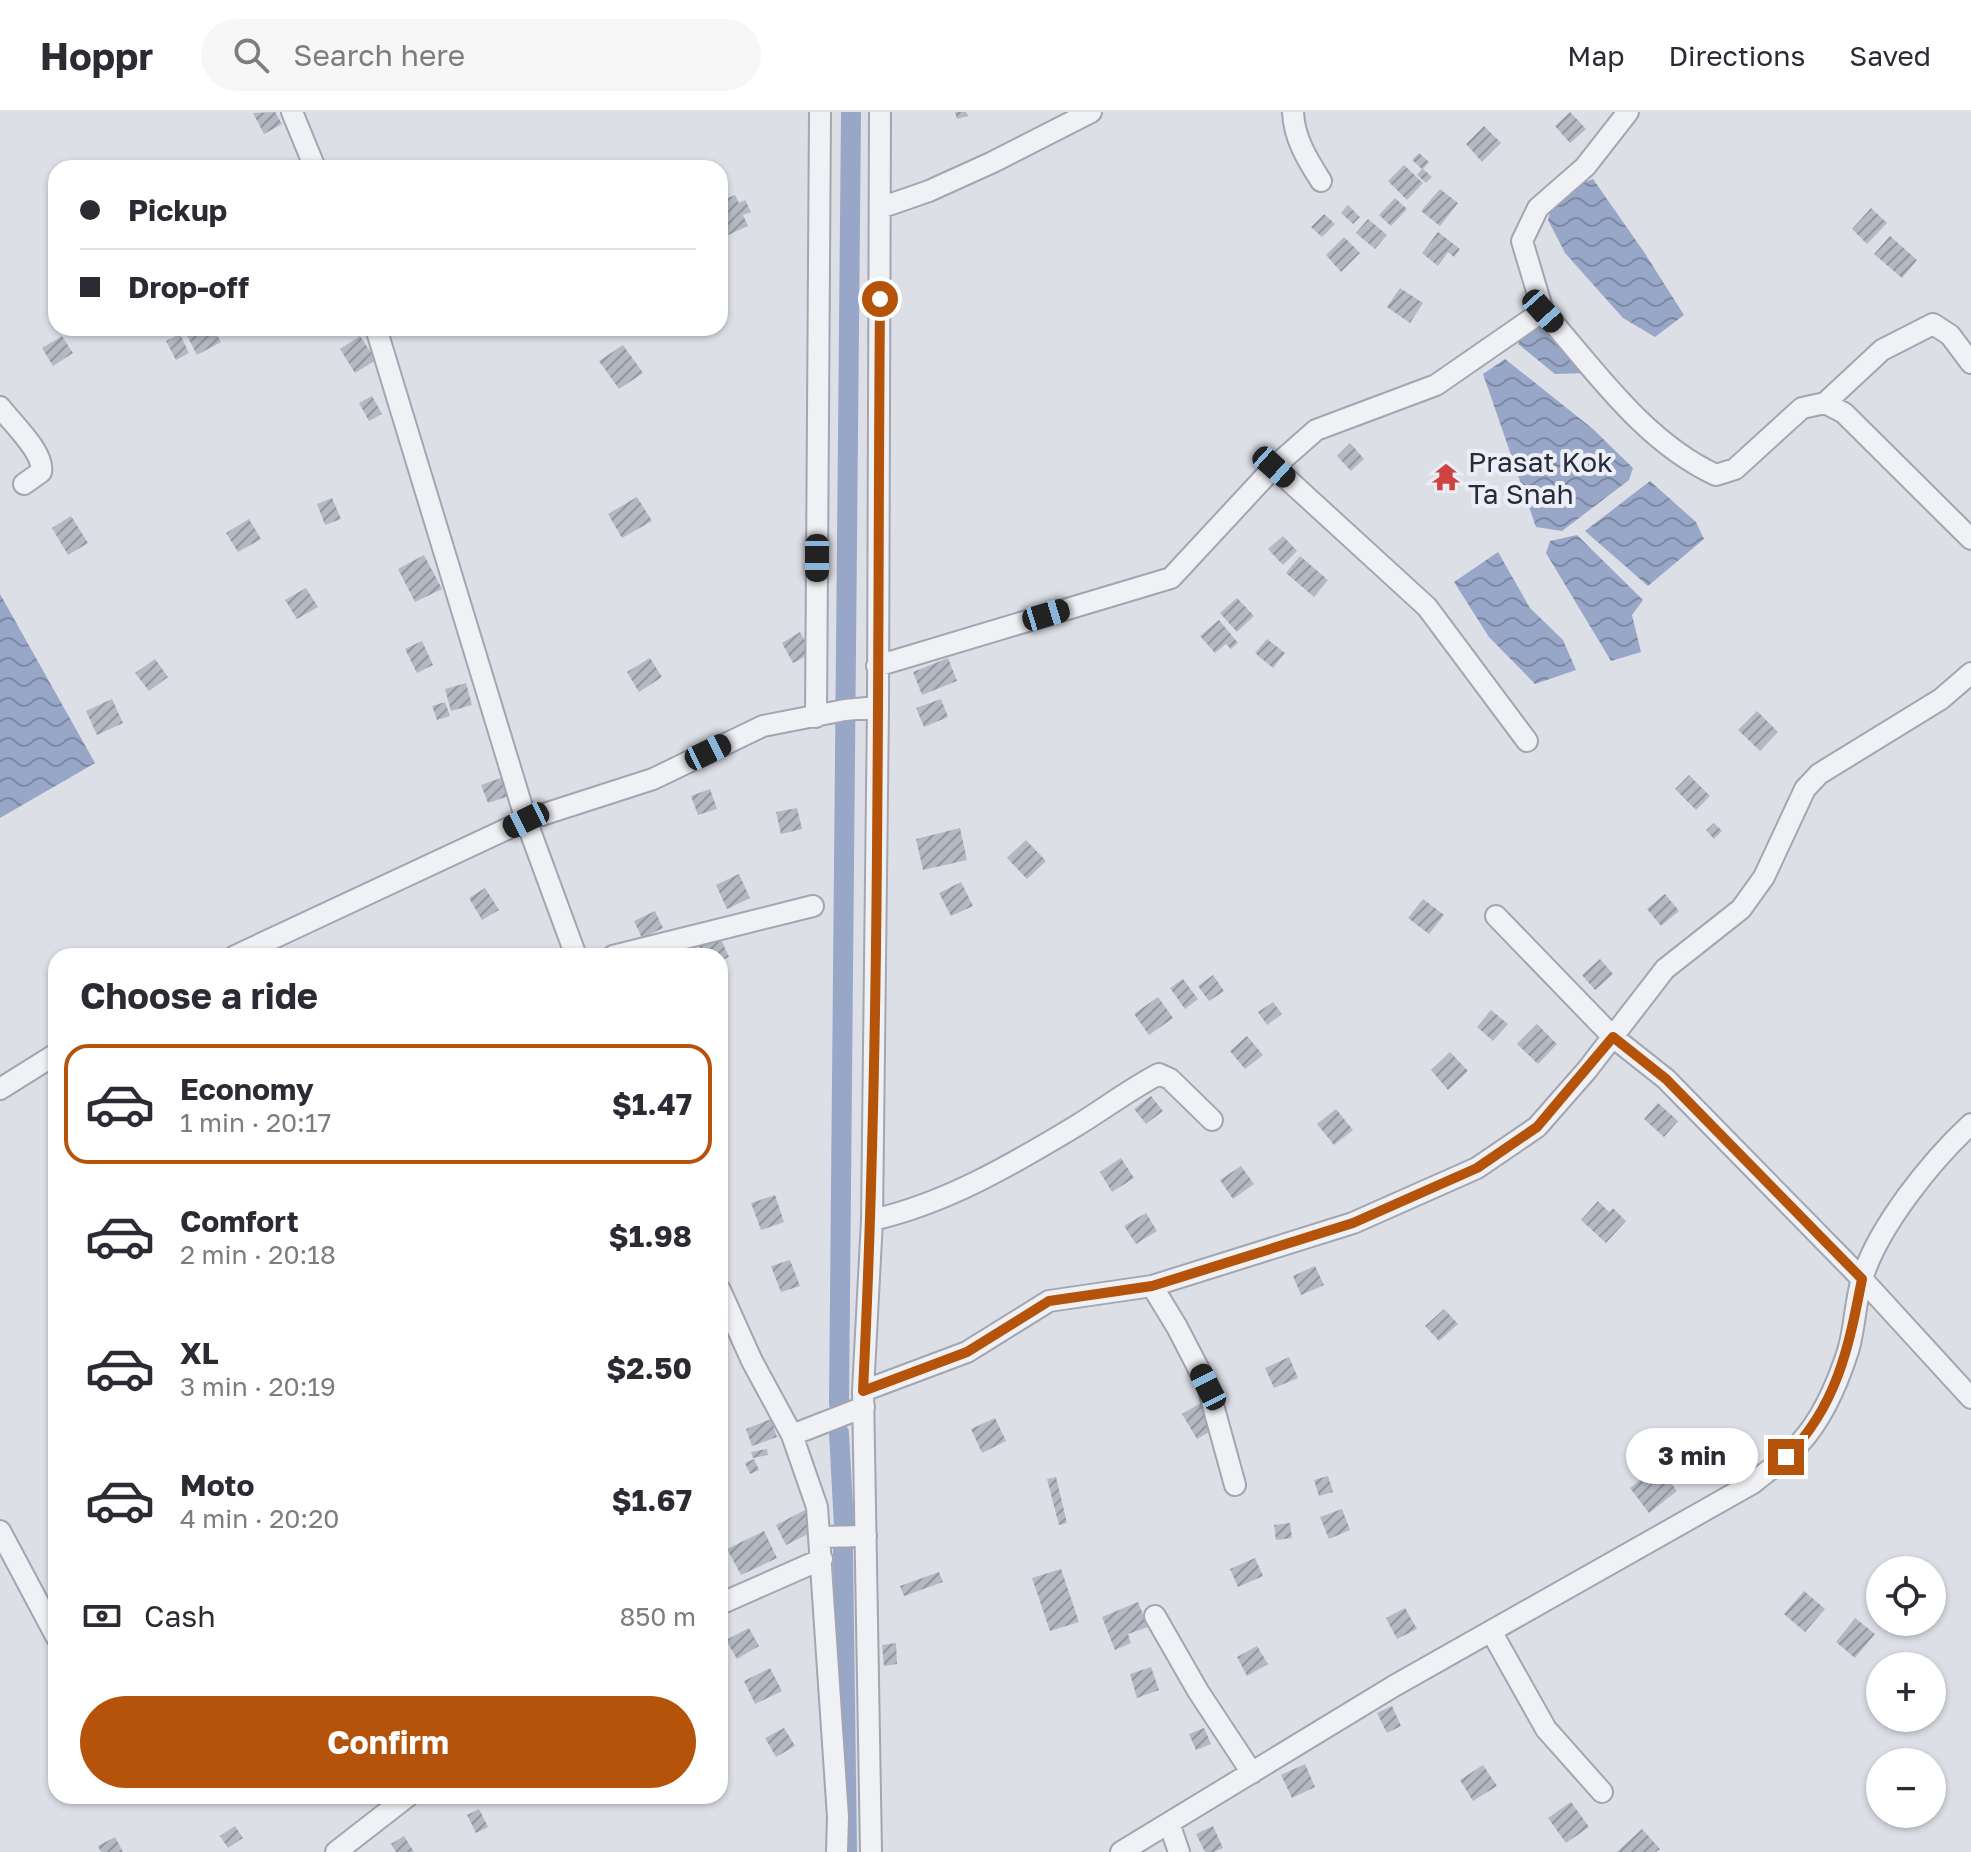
<!DOCTYPE html>
<meta charset="utf-8">
<style>
body{margin:0;font-family:"Golos Text",sans-serif;background:#f7f7f7;color:#2b2b33;height:100vh;display:flex;flex-direction:column;font-size:30px;white-space:nowrap}
*{box-sizing:border-box;margin:0}
p{font-size:26px;color:#7c7c81}
.icon{flex:none;width:44px;height:44px;fill:none;stroke:currentColor;stroke-width:2;stroke-linecap:round;stroke-linejoin:round}
.map{position:relative;flex:1;overflow:hidden}
.side{position:absolute;left:48px;top:836px;width:680px;height:856px;display:flex;flex-direction:column;background:#fff;border-radius:24px;box-shadow:0 2px 6px #0004}
.side>*{flex:none}
.guide{position:absolute;left:48px;top:48px;width:680px;height:176px;border-radius:24px;box-shadow:0 2px 6px #0004;display:grid;align-content:center;height:176px;padding:0 32px;background:#fff}
.controls{position:absolute;left:1866px;top:1444px;display:grid;gap:16px}
.controls a{display:grid;place-items:center;width:80px;height:80px;border-radius:50%;background:#fff;box-shadow:0 2px 6px #0004;font-size:40px}
.end{position:absolute;width:36px;height:36px;margin:-18px;border:10px solid #b45309;background:#fff;box-shadow:0 0 0 4px #fff}
.from{border-radius:50%}
.bubble{position:absolute;height:56px;border-radius:28px;background:#fff;box-shadow:0 2px 6px #0004;font-size:26px;font-weight:700;line-height:56px;text-align:center}
.car{position:absolute;width:24px;height:48px;margin:-24px -12px;border-radius:10px;box-shadow:0 0 6px 2px #0007;background:linear-gradient(#222 24%,#8ab4d8 0 40%,#222 0 76%,#8ab4d8 0 86%,#222 0)}
.guide b{display:flex;align-items:center;gap:28px;height:76px;font-size:30px}
.guide b+b{border-top:2px solid #e1e1e2}
.guide i{width:20px;height:20px;background:#2b2b33}
ul{padding:0;list-style:none}
li{display:flex;align-items:center;gap:24px;height:120px;margin:0 16px 12px;padding:0 16px;border:4px solid transparent;border-radius:24px}
li div{flex:1}
li b{display:block;font-size:30px}
li em{font-style:normal;font-weight:700}
li.selected{border-color:#b45309}
li>.icon{width:72px;height:72px;stroke-width:1.5}
h2{padding:0 32px;font-size:36px;line-height:96px}
.pay{display:flex;align-items:center;gap:20px;height:88px;padding:0 32px;font-size:30px}
.pay p{margin-inline-start:auto}
.button{display:flex;gap:16px;margin-top:auto;padding:16px 32px}
.button a{flex:1;height:92px;border-radius:48px;background:#b45309;color:#fff;font-size:32px;font-weight:700;line-height:92px;text-align:center}
header{display:flex;align-items:center;gap:48px;box-sizing:border-box;height:112px;padding:0 40px;background:#fff;border-bottom:2px solid #e1e1e2}
header strong{font-size:38px}
nav{display:flex;gap:44px;margin-inline-start:auto;font-size:28px}
.search{width:560px;height:72px;background:#f7f7f7;display:flex;align-items:center;gap:20px;box-sizing:border-box;padding:0 28px;border-radius:44px;color:#7c7c81;font-size:30px}
.map>svg:first-child{display:block}
.water{fill:url(#water-waves)}
.lines{fill:none;stroke-linecap:round;stroke-linejoin:round}
.canal{stroke:#98a7c7;stroke-width:20}
.building{fill:url(#building-hatch)}
.minor-casing{stroke:#a3a5b1;stroke-width:24}
.minor{stroke:#f0f1f5;stroke-width:20}
.route{stroke:#b45309;stroke-width:10}
.labels{text-anchor:middle;dominant-baseline:central;stroke-width:8;stroke-linejoin:round;paint-order:stroke}
.poi-label{font-size:28px;fill:#272b3d;stroke:#eceef5;text-anchor:start}
</style>
<header>
<strong>Hoppr</strong>
<div class="search"><svg class="icon" aria-label="search" viewBox="0 0 24 24"><circle cx="10" cy="10" r="6"/><path d="M15 15l6 6"/></svg>Search here</div>
<nav><a>Map</a><a>Directions</a><a>Saved</a></nav>
</header>
<div class="map">
<svg width="1971" height="1740" viewBox="0 0 1971 1740">
<defs>
<pattern id="water-waves" width="16" height="10" patternUnits="userSpaceOnUse" patternTransform="scale(2)"><rect width="16" height="10" fill="#98a7c7"/><path d="M0 5q4-4 8 0t8 0" fill="none" stroke="#7c88a3"/></pattern>
<pattern id="building-hatch" width="6" height="6" patternUnits="userSpaceOnUse" patternTransform="scale(2)"><rect width="6" height="6" fill="#b4b8c3"/><path d="M-1 1l2-2M0 6l6-6M5 7l2-2" fill="none" stroke="#9296a0"/></pattern>
</defs>
<rect width="100%" height="100%" fill="#dddfe7"/>
<path class="water" d="M1593,67l51,73 40,63 -29,22 -32,-19 -58,-65 -17,-33 7,-25z
M1548,208l40,53 -33,1 -37,-30 9,-19z
M1505,247l88,70 40,39 -4,12 -67,51 -26,-4 -53,-153z
M1650,369l46,41 8,17 -56,47 -63,-55z
M1577,423l66,65 -11,15 9,37 -30,9 -65,-108 4,-12z
M1498,440l32,56 33,32 13,30 -41,14 -46,-47 -35,-55z
M0,482l95,169 -95,55z"/>
<g class="lines">
<path class="canal" d="M839,1292l12,-1292
M839,1321l5,93
M843,1439l4,301"/>
</g>
<path class="building" d="M275,0l7,12 -18,10 -11,-21z
M955,0h11l2,4 -11,3z
M1570,0l16,17 -16,14 -15,-17z
M1484,14l17,17 -19,19 -16,-18z
M1419,41l10,9 -6,7 9,8 -6,6 -9,-8 5,-6 -10,-9z
M1404,53l19,18 -16,17 -19,-19z
M1440,77l18,14 -18,23 -19,-15z
M735,83l4,8 6,-3 6,12 -8,3 5,11 -22,10 -6,-15v-20z
M1395,86l12,11 -16,17 -12,-11z
M1348,93l12,12 -7,7 -12,-11z
M1871,96l16,15 -20,21 -15,-15z
M1324,102l11,10 -13,13 -11,-10z
M1368,107l19,16 -12,14 -19,-16z
M1438,120l22,17 -6,8 -6,-5 -10,14 -16,-13z
M1890,124l27,24 -15,18 -28,-24z
M1344,125l16,16 -19,19 -15,-17z
M1400,176l23,15 -13,20 -23,-16z
M192,216h21l8,14 -24,13 -12,-23z
M180,222l9,19 -13,7 -10,-19z
M62,224l11,17 -20,13 -11,-18z
M360,224l16,24 -21,13 -15,-24z
M623,233l20,28 -24,16 -20,-28z
M372,284l10,18 -13,7 -10,-18z
M1350,331l14,16 -13,12 -14,-15z
M637,385l15,24 -30,17 -14,-24z
M332,386l9,21 -16,6 -8,-21z
M71,404l17,27 -20,12 -16,-27z
M249,407l12,20 -23,13 -12,-19z
M1283,424l14,15 -14,14 -15,-16z
M424,443l18,34 -27,13 -17,-33z
M1300,444l28,24 -14,17 -28,-24z
M306,476l12,19 -21,12 -12,-19z
M1237,486l17,18 -17,16 -17,-19z
M1219,508l19,23 -7,6 -5,-5 -11,9 -15,-17z
M800,520l12,21 -19,10 -11,-20z
M1267,527l18,14 -12,15 -18,-15z
M422,529l11,24 -16,8 -12,-24z
M650,546l12,19 -23,15 -12,-20z
M948,546l9,23 -35,14 -9,-23z
M155,547l13,18 -19,14 -14,-18z
M466,571l6,22 -21,6 -6,-22z
M112,587l11,24 -26,12 -11,-24z
M941,587l7,18 -24,10 -8,-19z
M445,590l5,14 -13,4 -5,-14z
M1757,599l21,21 -18,19 -22,-21z
M509,663l6,19 -27,9 -7,-18z
M1689,663l21,21 -14,14 -21,-21z
M710,677l7,20 -19,6 -7,-19z
M797,696l5,21 -21,5 -5,-22z
M1714,711l8,8 -8,8 -8,-9z
M960,716l7,32 -44,10 -7,-31z
M1026,728l20,21 -19,18 -20,-21z
M739,762l11,24 -23,11 -11,-24z
M961,770l12,24 -22,10 -12,-23z
M485,776l14,22 -17,10 -13,-22z
M1665,782l14,17 -18,15 -14,-17z
M1423,787l21,16 -15,19 -21,-16z
M655,799l8,17 -21,10 -8,-17z
M720,825l9,20 -9,4v-5h-17l-4,-10z
M1600,847l13,15 -18,16 -13,-15z
M1213,863l11,16 -15,10 -11,-15z
M1183,867l15,20 -13,10 -15,-21z
M1158,885l15,21 -24,17 -15,-21z
M1273,890l9,12 -15,11 -9,-13z
M1491,898l17,14 -15,17 -16,-14z
M1537,912l20,20 -19,20 -21,-20z
M1247,924l16,19 -18,14 -15,-18z
M1450,940l18,19 -20,19 -17,-20z
M1151,984l12,15 -17,13 -12,-15z
M1658,991l20,18 -14,16 -20,-18z
M1336,997l17,21 -19,15 -17,-21z
M1121,1046l13,20 -22,14 -12,-20z
M1241,1054l13,18 -21,15 -13,-19z
M775,1083l9,27 -23,8 -10,-27z
M1598,1089l11,11 4,-4 13,13 -20,22 -25,-23z
M1146,1101l11,18 -21,13 -12,-18z
M790,1148l10,26 -19,6 -10,-26z
M1315,1154l9,19 -23,10 -8,-19z
M1444,1197l14,15 -19,17 -14,-15z
M1289,1245l9,21 -24,10 -9,-20z
M1204,1289l14,26 -21,12 -15,-25z
M995,1306l11,23 -24,12 -11,-24z
M771,1307l6,18 -25,9 -6,-17z
M767,1337l1,6 -15,3 -2,-6z
M754,1347l5,11 -9,4 -5,-11z
M1658,1354l19,25 -28,22 -19,-25z
M1328,1364l5,16 -14,4 -5,-16z
M1056,1365l11,46 -8,2 -12,-46z
M1342,1397l8,21 -21,9 -9,-22z
M805,1398l11,20 -30,15 -10,-20z
M1290,1411l2,15 -16,2 -2,-15z
M764,1419l13,27 -36,17 -14,-26z
M1255,1446l8,18 -25,11 -8,-18z
M1061,1457l18,53 -29,9 -18,-53z
M939,1460l4,10 -39,14 -4,-10z
M1804,1479l21,18 -20,23 -21,-18z
M1138,1490l10,25 -20,7 3,9 -16,7 -13,-33z
M1405,1496l12,21 -20,10 -11,-21z
M1855,1506l20,16 -20,24 -19,-16z
M749,1516l10,18 -22,13 -11,-19z
M896,1531l1,21 -13,2 -2,-21z
M1257,1534l11,18 -21,12 -10,-19z
M1151,1555l8,23 -22,8 -7,-24z
M770,1556l12,23 -27,13 -11,-23z
M1392,1594l9,20 -14,7 -10,-20z
M784,1616l11,18 -19,11 -11,-19z
M1204,1616l7,16 -15,6 -7,-16z
M1305,1652l10,23 -23,11 -11,-23z
M1483,1653l14,21 -24,15 -13,-21z
M1571,1690l18,25 -23,16 -18,-25z
M479,1697l9,18 -12,6 -9,-18z
M235,1714l8,12 -15,10 -8,-12z
M1213,1714l10,22 -9,4h-9l-9,-18z
M1642,1717l18,20 -4,3h-39z
M404,1724l10,16h-18l-5,-8z
M115,1725l8,15h-22l-3,-6z"/>
<g class="lines">
<defs>
<path id="minor" d="M292,0l23,56
M1293,0c1,26 14,47 28,69
M880,96l49,-17 64,-29 98,-50
M1543,199c51,58 101,131 173,164l19,-6 67,-61 23,-5 19,10 127,126
M376,216l150,492 50,136
M1825,291l57,-53 51,-26 17,11 21,28
M0,295c12,16 45,46 41,65l-17,12
M1274,355l153,140 100,134
M877,554l294,-88 103,-111 42,-37 120,-45 107,-74 -21,-70 16,-33 47,-41 43,-55
M816,605l4,-605
M1496,804l117,121 53,42 196,200 109,119
M235,844l291,-136 127,-41 110,-53 82,-16 33,-3
M613,844l200,-50
M0,977l56,-35
M872,1108c73,-16 141,-56 204,-94 28,-17 54,-37 83,-52l11,5 42,41
M1152,1174l25,41 31,60 27,98
M720,1178l32,71 40,74 25,72 21,310 -1,35
M863,1279l104,-39 82,-51 103,-15 201,-63 124,-55 60,-41 50,-57 78,-101 76,-60 23,-32 41,-88 14,-15 122,-75 30,-26
M792,1323l72,-28
M0,1419l56,105
M820,1425l46,-1
M720,1492l102,-45
M1155,1504l43,75 54,82
M1491,1519l55,98 56,63
M1169,1711l10,29
M336,1740l72,-56
M871,1740l-8,-461 9,-171 6,-513 2,-595
M1121,1740l273,-166 359,-203c16,-13 33,-25 47,-40 22,-24 38,-61 48,-92 7,-23 7,-49 14,-72 16,-52 69,-118 109,-155"/>
</defs>
<use href="#minor" class="minor-casing"/>
<use href="#minor" class="minor"/>
</g>
<g class="lines">
<path class="route" d="M880,187c-3,364 1,729 -17,1092l104,-39 82,-51 103,-15 29,-9 172,-54 124,-55 60,-41 76,-90 53,42 196,200c-13,67 -25,128 -76,178"/>
</g>
<defs>
<symbol id="temple-bare" viewBox="-9 -9 18 18"><path d="M0-6L5-2H3V0L6.5 2.5H4V6H1.5V3h-3V6H-4V2.5H-6.5L-3 0V-2H-5Z" fill="#cd4341" stroke="#eceef5" stroke-width="2.5" paint-order="stroke"/></symbol>
</defs>
<g fill-rule="evenodd">
<use href="#temple-bare" x="1426" y="345" width="40" height="40"/>
</g>
<g class="labels">
<g class="poi-label">
<text x="1468" y="349">Prasat Kok<tspan x="1468" dy="32">Ta Snah</tspan></text>
</g>
</g>
</svg>
<div class="controls">
<a><svg class="icon" aria-label="locate" viewBox="0 0 24 24"><circle cx="12" cy="12" r="6"/><path d="M12 2v4M12 18v4M2 12h4M18 12h4"/></svg></a>
<a>+</a>
<a>−</a>
</div>
<i class="end from" style="left:880px;top:187px"></i>
<i class="end" style="left:1786px;top:1345px"></i>
<div class="bubble" style="left:1626px;top:1316px;width:132px">3 min</div>
<i class="car" style="left:1543px;top:199px;rotate:138deg"></i>
<i class="car" style="left:1274px;top:355px;rotate:132deg"></i>
<i class="car" style="left:817px;top:446px;rotate:180deg"></i>
<i class="car" style="left:1046px;top:503px;rotate:73deg"></i>
<i class="car" style="left:708px;top:640px;rotate:64deg"></i>
<i class="car" style="left:526px;top:708px;rotate:244deg"></i>
<i class="car" style="left:1208px;top:1275px;rotate:333deg"></i>
<div class="guide">
<b><i class="from"></i>Pickup</b>
<b><i></i>Drop-off</b>
</div>
<section class="side">
<h2>Choose a ride</h2>
<ul>
<li class="selected"><svg class="icon" aria-label="car" viewBox="0 0 24 24"><path d="M5 17H2v-5l4-1 3-4h7l3 4 3 1v5h-3M9 17h6M6 11h13"/><circle cx="7" cy="17" r="2"/><circle cx="17" cy="17" r="2"/></svg><div><b>Economy</b><p>1 min · 20:17</p></div><em>$1.47</em></li>
<li><svg class="icon" aria-label="car" viewBox="0 0 24 24"><path d="M5 17H2v-5l4-1 3-4h7l3 4 3 1v5h-3M9 17h6M6 11h13"/><circle cx="7" cy="17" r="2"/><circle cx="17" cy="17" r="2"/></svg><div><b>Comfort</b><p>2 min · 20:18</p></div><em>$1.98</em></li>
<li><svg class="icon" aria-label="car" viewBox="0 0 24 24"><path d="M5 17H2v-5l4-1 3-4h7l3 4 3 1v5h-3M9 17h6M6 11h13"/><circle cx="7" cy="17" r="2"/><circle cx="17" cy="17" r="2"/></svg><div><b>XL</b><p>3 min · 20:19</p></div><em>$2.50</em></li>
<li><svg class="icon" aria-label="car" viewBox="0 0 24 24"><path d="M5 17H2v-5l4-1 3-4h7l3 4 3 1v5h-3M9 17h6M6 11h13"/><circle cx="7" cy="17" r="2"/><circle cx="17" cy="17" r="2"/></svg><div><b>Moto</b><p>4 min · 20:20</p></div><em>$1.67</em></li>
</ul>
<div class="pay"><svg class="icon" aria-label="cash" viewBox="0 0 24 24"><path d="M3 7h18v10H3z"/><circle cx="12" cy="12" r="2"/></svg>Cash<p>850 m</p></div>
<div class="button"><a>Confirm</a></div>
</section>
</div>
